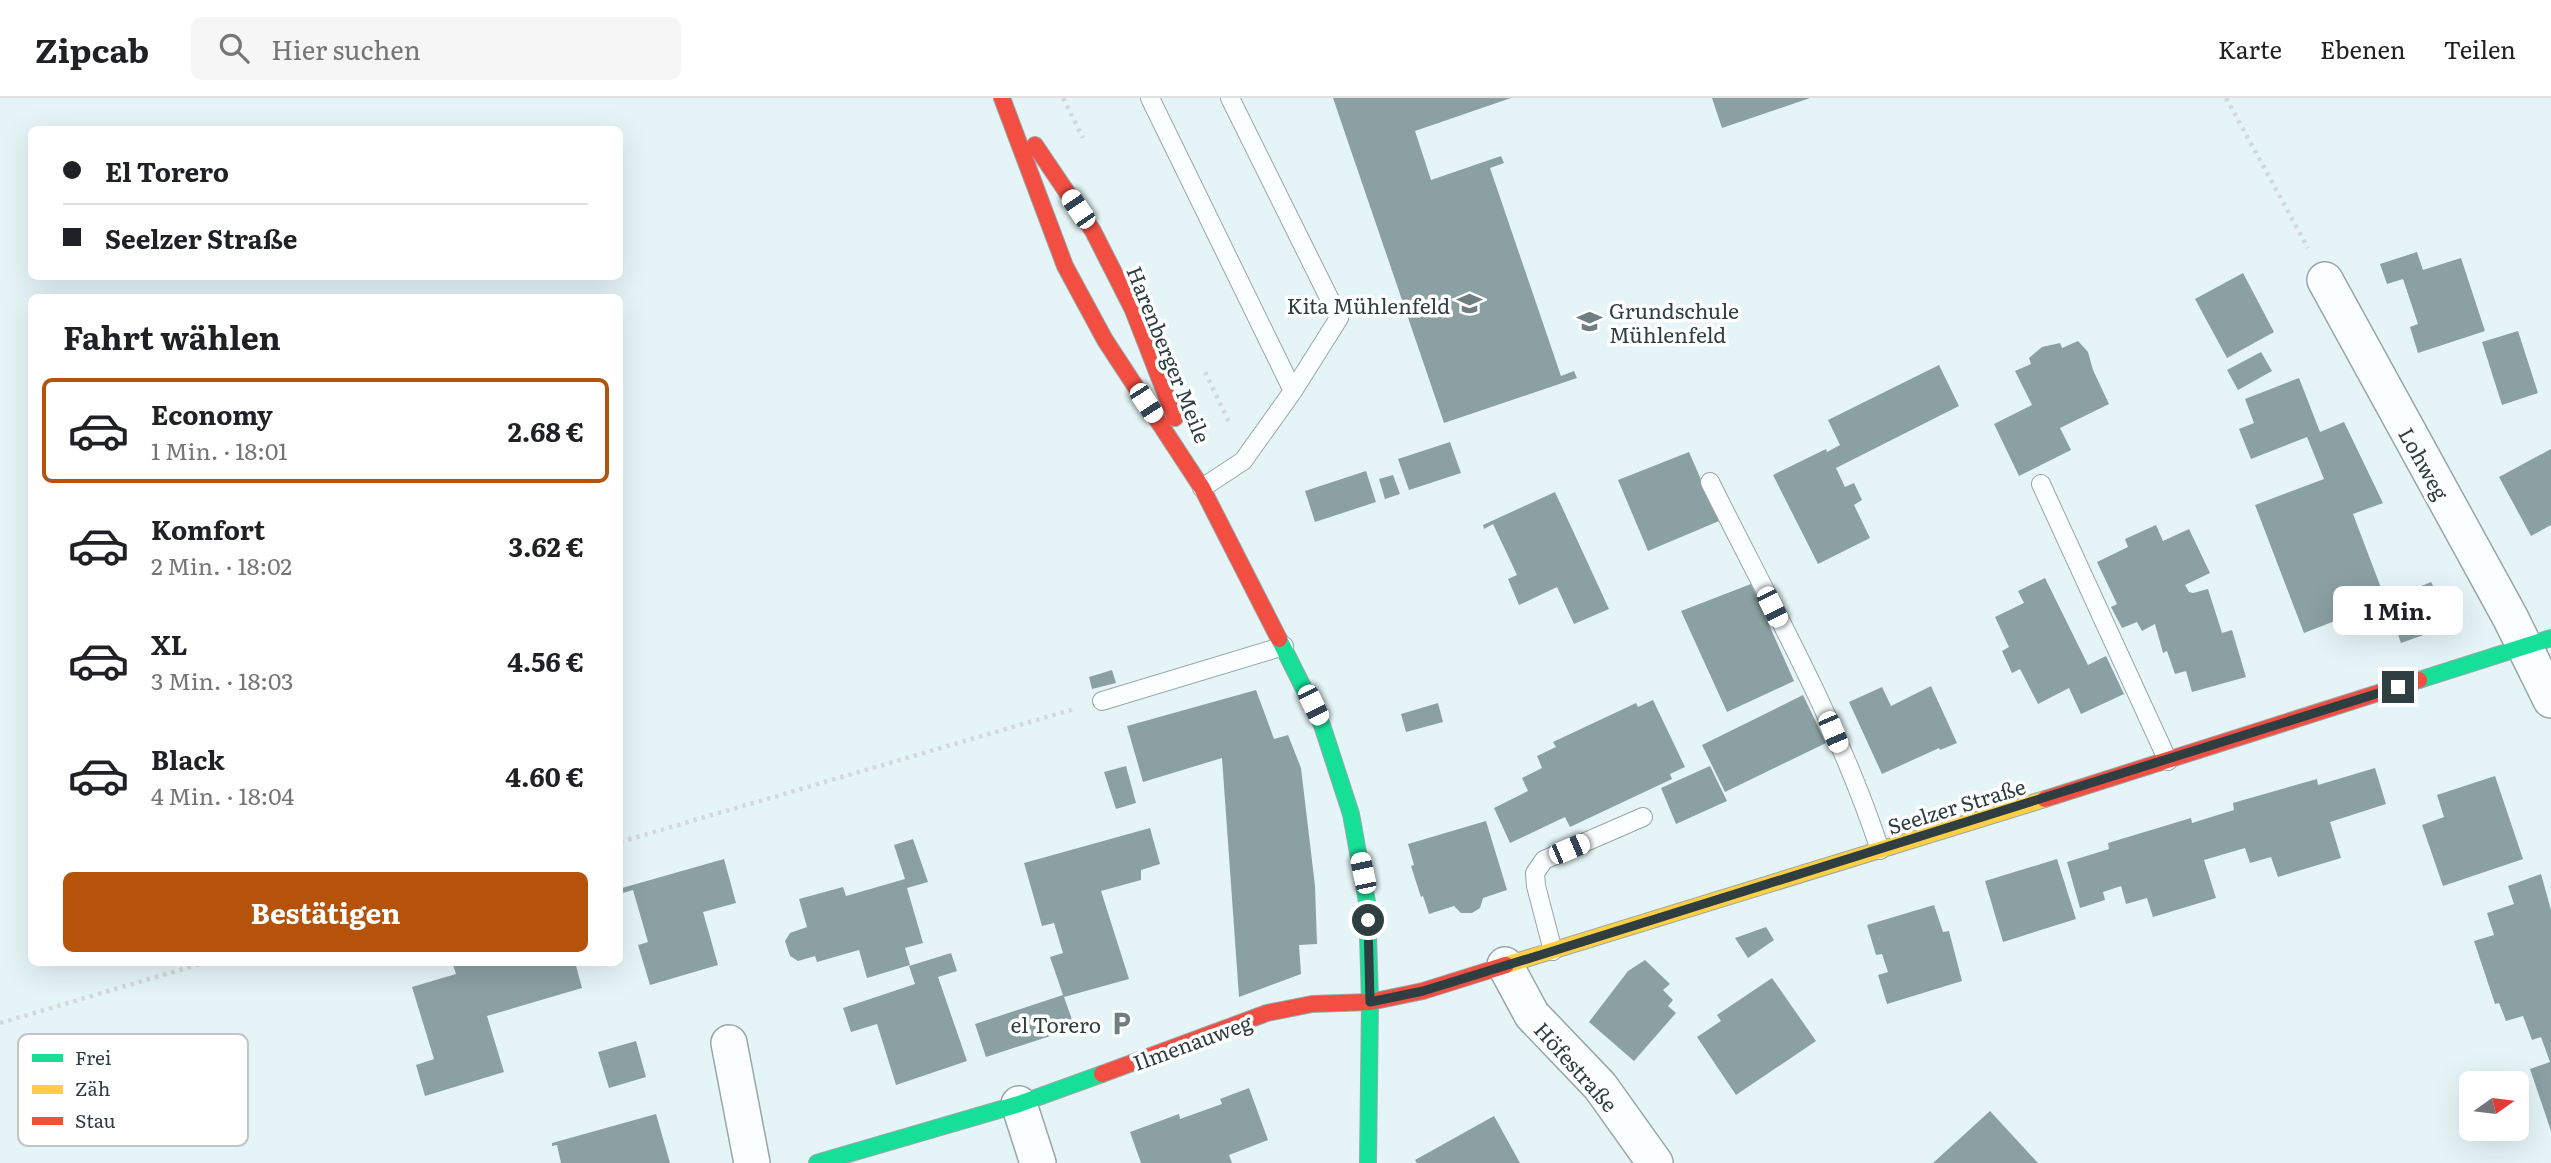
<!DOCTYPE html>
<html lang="de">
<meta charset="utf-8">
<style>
body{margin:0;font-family:Literata,serif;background:#f6f6f6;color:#202124;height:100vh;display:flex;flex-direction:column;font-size:26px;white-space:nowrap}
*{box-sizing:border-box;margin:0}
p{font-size:23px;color:#757577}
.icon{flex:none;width:38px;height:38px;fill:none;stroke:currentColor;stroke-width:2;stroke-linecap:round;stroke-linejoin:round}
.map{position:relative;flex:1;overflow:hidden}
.drawer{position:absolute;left:28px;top:196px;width:595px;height:672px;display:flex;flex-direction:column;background:#fff;border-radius:10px;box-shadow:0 7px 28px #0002}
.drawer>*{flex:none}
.hud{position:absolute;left:28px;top:28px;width:595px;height:154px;border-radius:10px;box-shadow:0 7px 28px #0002;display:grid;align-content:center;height:154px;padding:0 35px;background:#fff}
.needle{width:46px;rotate:76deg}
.tools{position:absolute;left:2459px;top:973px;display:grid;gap:14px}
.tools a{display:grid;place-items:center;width:70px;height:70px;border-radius:10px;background:#fff;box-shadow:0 7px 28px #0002;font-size:35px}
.end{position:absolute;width:32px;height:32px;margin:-16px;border:9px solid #2f3e40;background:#fff;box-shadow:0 0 0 4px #fff}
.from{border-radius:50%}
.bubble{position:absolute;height:49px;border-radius:10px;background:#fff;box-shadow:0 7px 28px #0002;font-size:23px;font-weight:700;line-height:49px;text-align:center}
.car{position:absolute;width:21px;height:42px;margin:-21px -10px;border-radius:9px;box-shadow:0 0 5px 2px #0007;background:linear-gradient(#fff 24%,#345 0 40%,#fff 0 76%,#345 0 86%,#fff 0)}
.hud b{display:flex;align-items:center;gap:24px;height:66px;font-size:26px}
.hud b+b{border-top:2px solid #e0e0e0}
.hud i{width:18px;height:18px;background:#202124}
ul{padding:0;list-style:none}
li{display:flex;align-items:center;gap:21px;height:105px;margin:0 14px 10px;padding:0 21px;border:4px solid transparent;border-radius:10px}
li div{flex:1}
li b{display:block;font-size:26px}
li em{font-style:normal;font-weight:700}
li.on{border-color:#b45309}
li>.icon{width:63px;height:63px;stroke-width:1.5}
h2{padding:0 35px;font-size:32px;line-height:84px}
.cta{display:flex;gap:14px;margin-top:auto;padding:14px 35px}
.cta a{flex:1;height:80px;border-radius:10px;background:#b45309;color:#fff;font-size:28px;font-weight:700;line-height:80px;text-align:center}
header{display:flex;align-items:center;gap:42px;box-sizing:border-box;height:98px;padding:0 35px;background:#fff;border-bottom:2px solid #e0e0e0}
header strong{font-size:33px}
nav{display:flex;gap:38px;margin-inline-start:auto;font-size:24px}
.search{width:490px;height:63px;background:#f6f6f6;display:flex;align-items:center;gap:18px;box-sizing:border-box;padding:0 24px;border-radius:10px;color:#757577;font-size:26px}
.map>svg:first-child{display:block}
.building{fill:#8ba0a2}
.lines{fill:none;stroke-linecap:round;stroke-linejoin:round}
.lane-casing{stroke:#99a6a8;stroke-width:20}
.street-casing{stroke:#99a6a8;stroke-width:38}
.fast-casing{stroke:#99a6a8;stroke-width:18}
.slow-casing{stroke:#99a6a8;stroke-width:18}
.jam-casing{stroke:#99a6a8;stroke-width:18}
.path{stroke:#d3d8d9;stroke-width:4.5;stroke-dasharray:3.5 5;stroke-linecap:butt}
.lane{stroke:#fbfefe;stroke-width:18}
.street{stroke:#fbfefe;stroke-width:35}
.fast{stroke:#16e098;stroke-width:16}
.slow{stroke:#ffcf43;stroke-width:16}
.jam{stroke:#f24e42;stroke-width:16}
.route{stroke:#2f3e40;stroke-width:9}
.labels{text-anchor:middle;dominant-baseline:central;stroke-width:7;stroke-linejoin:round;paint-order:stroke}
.poi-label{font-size:21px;fill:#2f3e40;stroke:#fff;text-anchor:end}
.street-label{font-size:21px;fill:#2f3e40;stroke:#fff}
.key{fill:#fff;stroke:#c1c5c6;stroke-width:2}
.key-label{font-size:19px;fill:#2f3e40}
</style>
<header>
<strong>Zipcab</strong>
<div class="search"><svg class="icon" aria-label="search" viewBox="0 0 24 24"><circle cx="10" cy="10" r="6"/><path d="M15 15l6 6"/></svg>Hier suchen</div>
<nav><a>Karte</a><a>Ebenen</a><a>Teilen</a></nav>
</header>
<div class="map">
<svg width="2551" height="1065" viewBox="0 0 2551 1065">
<rect width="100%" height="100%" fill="#e5f5f7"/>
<path class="building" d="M1333,0h178l-96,33 16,49 70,-24 3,7 -14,5 71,208 13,-5 3,7 -133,45z
M1712,0h98l-88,30z
M2417,154l6,18 38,-12 24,73 -67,22 -8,-26 8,-3 -15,-45 -16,5 -7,-20z
M2243,175l31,59 -47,26 -32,-59z
M2518,233l20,62 -36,12 -20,-63z
M2078,243l10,11 5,18 16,34 -49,24 11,22 -52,26 -25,-52 38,-19 -17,-34 16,-7 -2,-6 13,-11 18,-4 2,5z
M2261,254l11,19 -34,19 -11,-20z
M1939,267l20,41 -123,62 9,19 9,-4 8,17 -8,5 16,33 -52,26 -45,-89 53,-26 1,3 13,-7 -12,-25z
M2299,280l21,54 24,-10 39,81 -30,11 33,87 -82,32 -49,-128 69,-26 -17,-42 -56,22 -12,-30 15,-6 -9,-24z
M1450,344l11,31 -52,17 -11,-31z
M2551,351v76l-20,11 -32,-59z
M1689,354l30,69 -71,30 -30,-71z
M1366,373l10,31 -61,20 -10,-31z
M1393,377l7,19 -15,5 -6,-20z
M1555,394l54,117 -35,15 -17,-37 -38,18 -11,-26 9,-4 -24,-51 -9,5 -1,-4z
M2156,427l7,16 26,-12 21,44 -25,12 4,7 4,1 15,-4 14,44 10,-3 14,47 -54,15 -6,-21 -11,3 -8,-23 -4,2 -8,-29 -13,7 -5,-9 -15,6 -11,-21 6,-3 -20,-42 31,-15 -3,-8z
M2045,480l43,87 18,-9 18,38 -43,20 -12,-26 -31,16 -18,-35 -8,4 -10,-22 7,-4 -14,-30 29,-14 -6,-12z
M2431,484l12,22 -11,28 -31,11 -15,-42z
M1751,486l43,97 -67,31 -46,-101z
M1112,572l4,13 -24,6 -3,-12z
M1931,588l26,57 -17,7 -1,-2 -57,26 -33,-72 33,-15 9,19z
M1256,592l18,49 14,-4 13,33 14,118 2,58 -18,1 2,29 -62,23 -17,-239 -79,24 -16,-56z
M1803,597l23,48 -101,49 -23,-47z
M1653,602l32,67 -15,7 2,5 -102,48 -5,-10 -55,26 -16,-35 34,-17 -6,-13 20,-10 -5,-12 19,-9 -3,-5 83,-39 2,4z
M1438,605l5,19 -37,10 -5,-18z
M1126,668l10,37 -20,6 -12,-37z
M1710,668l17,35 -51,23 -15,-36z
M2375,670l11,36 -56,18 11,36 -63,19 -7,-20 -21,6 -5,-15 -41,12 12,38 -63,19 -6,-19 -21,6 -5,-18 -18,6 2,8 -25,8 -13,-46 42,-13 -1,-6 83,-25 1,5 42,-13 -1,-7 84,-24 1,6z
M2495,678l28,83 -80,27 -21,-61 22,-8 -7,-22z
M1486,723l21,69 -24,8 -3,10 -8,5h-11l-7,-7 -25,8 -6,-18 -2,1 -10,-31 3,-1 -6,-21z
M1150,730l10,36 -19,6v10l-40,11 28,88 -65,18 11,31 -89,29 -11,-33 88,-29 -13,-38 13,-4 -9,-30 -12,3 -18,-63z
M913,741l15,43 -21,6 16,55 -18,5 5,17 -43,13 -8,-28 -42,12 -2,-6 -17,5 -8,-5 -5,-15 5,-8 17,-6 -8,-28 44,-12 3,9 59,-17 -11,-34z
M724,761l12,44 -33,9 15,53 -68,20 -12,-40 10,-3 -15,-52 -10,3 -1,-5z
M2057,761l19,60 -73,23 -18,-61z
M2541,776l10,36v221l-21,-62 20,-7 -9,-25 -9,3 -9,-24 -17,5 -7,-18 -4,1 -21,-63 20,-6 -7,-22 27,-9 -6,-18z
M1934,807l9,27 6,-1 13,50 -75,23 -9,-29 10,-3 -6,-18 -6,1 -9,-30z
M1766,829l8,13 -26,18 -13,-20z
M951,855l6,18 -19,6 29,84 -71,24 -19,-61 -26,8 -8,-24 72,-24 -6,-18z
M1645,862l25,24 -7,6 10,10 -5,6 8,7 -42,48 -45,-39 39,-51z
M452,864h123l7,26 -95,28 17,56 -79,24 -9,-31 18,-6 -22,-72 44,-13z
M1772,880l44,63 -80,54 -39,-58 24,-16 -4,-6z
M636,943l10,36 -37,11 -11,-36z
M1249,990l19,52 -39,15 3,8h-91l-11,-31 49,-18 1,5 42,-15 -2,-5z
M1990,1013l48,52h-105z
M656,1016l14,49h-109l-4,-18 -5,1v-3z
M1494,1018l26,47h-103l-2,-3z"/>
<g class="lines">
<defs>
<path id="lane" d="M1150,0l143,293
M1710,384c60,121 128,240 170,368
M2041,386l127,277
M1202,390l41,-27 50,-70 46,-73 -109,-220
M1102,603l182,-55
M1553,853l-17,-65 -1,-13 9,-13 99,-43"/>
<path id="street" d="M2325,182l185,337 41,83
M1505,867l27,50 68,71 55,77
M729,945l23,120
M1019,1006l19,59"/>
<path id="fast" d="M1279,541l43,86 29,89 16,88 3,100 -2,161
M2419,582l132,-42
M817,1065l202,-59 83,-30"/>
<path id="slow" d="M1506,867l539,-166"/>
<path id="jam" d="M1002,0l63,168 40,74 97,148 77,151
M1035,47l58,86 40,79 42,108
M2045,701l374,-119
M1102,976l165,-61 45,-9 58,-2 53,-11 83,-26"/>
</defs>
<use href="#lane" class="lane-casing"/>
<use href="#street" class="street-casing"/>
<use href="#fast" class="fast-casing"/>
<use href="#slow" class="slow-casing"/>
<use href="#jam" class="jam-casing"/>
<path class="path" d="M1063,0l20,40
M2226,0l82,150
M1205,274l25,52
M620,744l454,-133
M0,925l207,-61"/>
<use href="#lane" class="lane"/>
<use href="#street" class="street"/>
<use href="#fast" class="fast"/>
<use href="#slow" class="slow"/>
<use href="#jam" class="jam"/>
</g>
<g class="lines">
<path class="route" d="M1368,822l2,82 53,-11 130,-40 845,-264"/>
</g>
<defs>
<symbol id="school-bare" viewBox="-9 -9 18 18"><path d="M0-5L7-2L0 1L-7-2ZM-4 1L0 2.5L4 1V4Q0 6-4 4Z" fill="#6f7e80" stroke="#fff" stroke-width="2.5" paint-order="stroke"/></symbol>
<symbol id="parking-bare" viewBox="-9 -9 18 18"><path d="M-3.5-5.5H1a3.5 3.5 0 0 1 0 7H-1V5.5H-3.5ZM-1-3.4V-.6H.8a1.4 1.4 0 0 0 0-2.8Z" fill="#6f7e80" stroke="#fff" stroke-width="2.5" paint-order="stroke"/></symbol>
</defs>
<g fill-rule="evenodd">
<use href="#school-bare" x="1452" y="188" width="35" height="35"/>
<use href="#school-bare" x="1572" y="206" width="35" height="35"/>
<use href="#parking-bare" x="1104" y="908" width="35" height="35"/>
</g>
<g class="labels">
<g class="poi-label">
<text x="1450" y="206">Kita Mühlenfeld</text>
<text x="1609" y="211" text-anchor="start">Grundschule<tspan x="1609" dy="24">Mühlenfeld</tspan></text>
<text x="1101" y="925">el Torero</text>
</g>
<g class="street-label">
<text transform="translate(1170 256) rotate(68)">Harenberger Meile</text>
<text transform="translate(2425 365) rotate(61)">Lohweg</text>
<text transform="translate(1956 707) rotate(-17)">Seelzer Straße</text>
<text transform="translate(1192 943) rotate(-20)">Ilmenauweg</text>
<text transform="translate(1577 968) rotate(48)">Höfestraße</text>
</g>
</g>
<rect x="18" y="936" width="230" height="112" rx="10" class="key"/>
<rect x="32" y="956" width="31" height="8" fill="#16e098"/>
<rect x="32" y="987" width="31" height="9" fill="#ffcf43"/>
<rect x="32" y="1019" width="31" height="8" fill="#f24e42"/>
<g class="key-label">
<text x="75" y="967">Frei</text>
<text x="75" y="998">Zäh</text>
<text x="75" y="1030">Stau</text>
</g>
</svg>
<div class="tools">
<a><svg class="needle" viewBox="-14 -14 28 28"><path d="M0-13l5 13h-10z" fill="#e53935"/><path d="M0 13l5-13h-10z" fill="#757577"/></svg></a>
</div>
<i class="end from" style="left:1368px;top:822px"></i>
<i class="end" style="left:2398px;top:589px"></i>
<div class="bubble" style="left:2333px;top:488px;width:130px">1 Min.</div>
<i class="car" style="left:1078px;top:111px;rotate:326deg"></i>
<i class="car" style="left:1146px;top:305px;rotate:147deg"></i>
<i class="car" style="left:1772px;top:509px;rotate:154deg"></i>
<i class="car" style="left:1313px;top:607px;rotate:154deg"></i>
<i class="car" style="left:1833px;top:634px;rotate:157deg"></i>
<i class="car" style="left:1569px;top:751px;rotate:67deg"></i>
<i class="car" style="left:1363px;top:775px;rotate:348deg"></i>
<div class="hud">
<b><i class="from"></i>El Torero</b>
<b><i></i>Seelzer Straße</b>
</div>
<section class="drawer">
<h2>Fahrt wählen</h2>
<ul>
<li class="on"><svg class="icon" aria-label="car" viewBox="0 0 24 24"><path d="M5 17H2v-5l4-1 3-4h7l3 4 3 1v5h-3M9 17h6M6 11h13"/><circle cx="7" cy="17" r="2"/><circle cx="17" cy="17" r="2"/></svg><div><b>Economy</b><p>1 Min. · 18:01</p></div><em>2.68 €</em></li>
<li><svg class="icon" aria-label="car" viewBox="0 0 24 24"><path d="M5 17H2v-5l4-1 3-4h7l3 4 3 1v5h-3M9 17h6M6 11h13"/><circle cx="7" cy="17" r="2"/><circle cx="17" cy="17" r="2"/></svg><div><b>Komfort</b><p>2 Min. · 18:02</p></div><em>3.62 €</em></li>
<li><svg class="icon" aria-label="car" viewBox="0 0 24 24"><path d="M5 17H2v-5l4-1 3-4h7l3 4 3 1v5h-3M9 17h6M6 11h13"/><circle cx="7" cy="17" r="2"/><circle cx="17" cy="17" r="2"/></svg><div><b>XL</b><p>3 Min. · 18:03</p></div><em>4.56 €</em></li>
<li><svg class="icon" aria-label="car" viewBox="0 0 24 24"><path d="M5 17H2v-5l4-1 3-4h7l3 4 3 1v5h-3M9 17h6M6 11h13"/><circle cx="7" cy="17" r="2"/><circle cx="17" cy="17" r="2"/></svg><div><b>Black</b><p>4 Min. · 18:04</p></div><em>4.60 €</em></li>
</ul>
<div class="cta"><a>Bestätigen</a></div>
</section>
</div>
